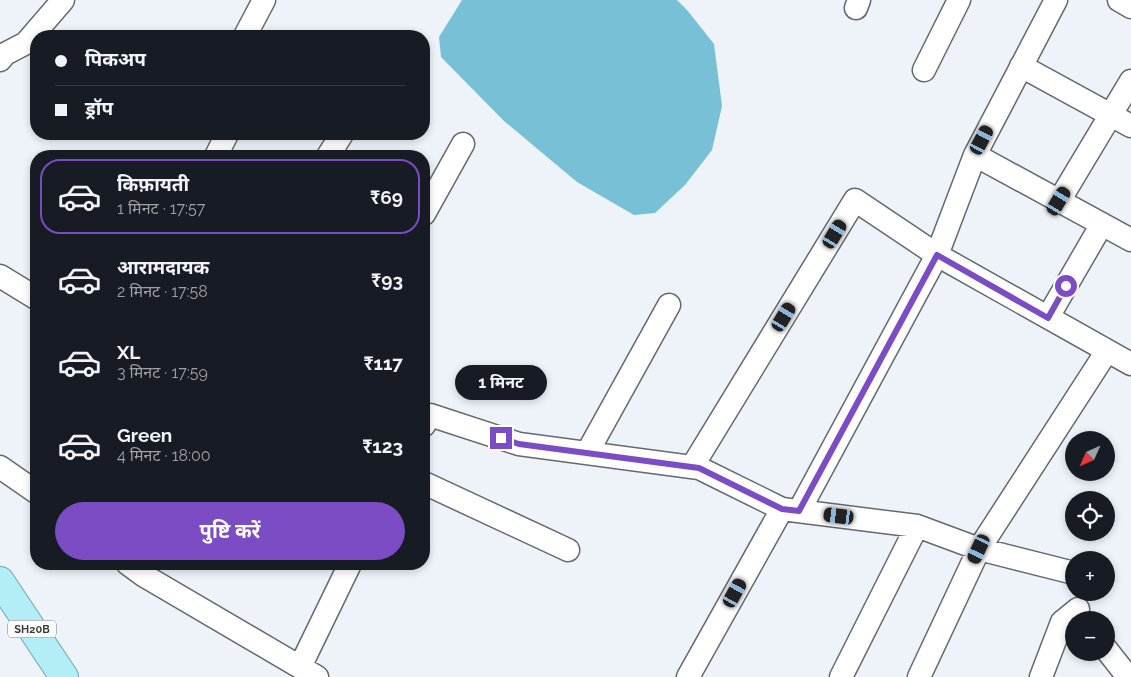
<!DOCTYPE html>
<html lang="hi">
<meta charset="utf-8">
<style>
body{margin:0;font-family:Raleway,"Noto Sans Devanagari",sans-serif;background:#242831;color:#f1f3f6;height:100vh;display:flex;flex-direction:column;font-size:19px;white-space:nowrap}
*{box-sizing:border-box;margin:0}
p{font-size:16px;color:#9ea1a6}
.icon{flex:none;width:28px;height:28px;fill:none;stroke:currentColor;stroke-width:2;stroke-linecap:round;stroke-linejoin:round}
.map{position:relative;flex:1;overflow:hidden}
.drawer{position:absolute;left:30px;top:150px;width:400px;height:420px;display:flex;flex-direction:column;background:#171b24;border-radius:20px;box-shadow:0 2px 8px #0003}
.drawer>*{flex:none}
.top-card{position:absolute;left:30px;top:30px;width:400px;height:110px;border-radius:20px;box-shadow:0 2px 8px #0003;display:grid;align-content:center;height:110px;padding:0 25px;background:#171b24}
.needle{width:32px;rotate:225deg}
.fabs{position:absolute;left:1065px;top:431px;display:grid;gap:10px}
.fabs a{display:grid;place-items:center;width:50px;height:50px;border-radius:50%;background:#171b24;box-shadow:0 2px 8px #0003;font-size:25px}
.end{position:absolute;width:22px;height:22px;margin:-11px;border:6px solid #7c4cc5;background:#fff;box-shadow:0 0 0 2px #fff}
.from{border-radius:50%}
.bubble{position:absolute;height:35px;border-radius:18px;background:#171b24;box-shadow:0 2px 8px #0003;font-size:16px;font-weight:700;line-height:35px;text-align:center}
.car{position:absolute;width:15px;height:30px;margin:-15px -8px;border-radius:6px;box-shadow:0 0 4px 1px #0007;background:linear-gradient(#222 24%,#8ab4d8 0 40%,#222 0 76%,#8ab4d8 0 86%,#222 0)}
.top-card b{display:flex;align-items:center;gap:18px;height:48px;font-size:19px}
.top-card b+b{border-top:1px solid #363941}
.top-card i{width:12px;height:12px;background:#f1f3f6}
ul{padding:9px 0 0;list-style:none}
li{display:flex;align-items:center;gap:15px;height:75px;margin:0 10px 8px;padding:0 15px;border:2px solid transparent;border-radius:20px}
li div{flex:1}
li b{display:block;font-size:19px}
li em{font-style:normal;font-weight:700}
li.selected{border-color:#7c4cc5}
li>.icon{width:45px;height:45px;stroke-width:1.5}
.button{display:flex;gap:10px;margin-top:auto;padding:10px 25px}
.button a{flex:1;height:58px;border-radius:30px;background:#7c4cc5;color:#fff;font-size:20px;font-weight:700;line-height:58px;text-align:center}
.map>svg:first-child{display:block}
.water{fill:#77c0d5}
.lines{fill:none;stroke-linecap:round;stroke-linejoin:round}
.street-casing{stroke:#64696f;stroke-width:25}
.primary-casing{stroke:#67a8b3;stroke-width:30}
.street{stroke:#fff;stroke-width:22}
.primary{stroke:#b3eef7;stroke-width:28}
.route{stroke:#7c4cc5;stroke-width:6}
.labels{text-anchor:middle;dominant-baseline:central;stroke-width:4;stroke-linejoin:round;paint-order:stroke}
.shield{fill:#fff;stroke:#747677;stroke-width:1}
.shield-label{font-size:11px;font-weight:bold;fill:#383b3d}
</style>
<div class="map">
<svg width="1131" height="677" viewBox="0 0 1131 677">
<rect width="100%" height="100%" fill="#edf3f9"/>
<path class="water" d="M462,0h215l10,10 27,34 8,62 -10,44 -27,35 -30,28 -21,2 -57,-33 -73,-61 -63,-64 -2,-20z"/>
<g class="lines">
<defs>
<path id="street" d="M1119,0l12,7
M856,8l3,-8
M245,36l19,-36
M0,60l5,-6 21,-11 37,-43
M1021,66l110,60
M924,70l35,-70
M975,155l156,85
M216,156l11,-22
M328,156l14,-22
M1059,201l72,-120
M424,214l39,-70
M0,276l36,22
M1048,317l54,-93
M424,425l6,-10 89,29 180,24 83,41 135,17 62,23 95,24
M587,453l82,-148
M0,467l36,25
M692,467l163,-267 82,55 194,109
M424,483l144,67
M799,511l138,-256 38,-100 81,-155
M128,564l15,11 174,102
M1106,649l22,28
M300,667l50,-103
M688,677l94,-168
M841,677l76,-151
M919,677l60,-128 128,-198
M1041,677l21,-55 16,-13"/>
<path id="primary" d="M0,581l64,96"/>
</defs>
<use href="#street" class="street-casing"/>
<use href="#primary" class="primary-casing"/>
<use href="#street" class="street"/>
<use href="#primary" class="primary"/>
</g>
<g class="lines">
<path class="route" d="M501,438l18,6 180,24 83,41 17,2 138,-256 111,63 18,-32"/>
</g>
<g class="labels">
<rect class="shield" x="8" y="620.5" width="48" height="17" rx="4"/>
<g class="shield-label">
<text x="32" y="629">SH20B</text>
</g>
</g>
</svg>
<div class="fabs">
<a><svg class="needle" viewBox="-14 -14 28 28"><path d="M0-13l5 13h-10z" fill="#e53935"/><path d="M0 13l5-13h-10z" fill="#9ea1a6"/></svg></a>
<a><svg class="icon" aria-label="locate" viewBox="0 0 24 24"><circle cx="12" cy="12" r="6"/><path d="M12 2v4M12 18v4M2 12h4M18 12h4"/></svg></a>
<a>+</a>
<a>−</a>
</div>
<i class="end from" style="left:1066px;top:286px"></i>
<i class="end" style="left:501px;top:438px"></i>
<div class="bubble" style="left:455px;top:365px;width:92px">1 मिनट</div>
<i class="car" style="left:982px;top:140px;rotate:28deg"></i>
<i class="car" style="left:1059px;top:201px;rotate:31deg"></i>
<i class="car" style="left:835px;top:234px;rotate:31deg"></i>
<i class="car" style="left:784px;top:317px;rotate:31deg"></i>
<i class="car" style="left:839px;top:516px;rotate:277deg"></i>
<i class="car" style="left:979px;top:549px;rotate:205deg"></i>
<i class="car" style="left:735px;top:593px;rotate:29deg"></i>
<div class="top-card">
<b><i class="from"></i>पिकअप</b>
<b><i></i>ड्रॉप</b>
</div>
<section class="drawer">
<ul>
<li class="selected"><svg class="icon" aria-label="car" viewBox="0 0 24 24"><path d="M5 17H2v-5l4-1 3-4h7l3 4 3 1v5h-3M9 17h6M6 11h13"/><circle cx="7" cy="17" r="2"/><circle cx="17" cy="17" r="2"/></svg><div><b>किफ़ायती</b><p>1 मिनट · 17:57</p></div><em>₹69</em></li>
<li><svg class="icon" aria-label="car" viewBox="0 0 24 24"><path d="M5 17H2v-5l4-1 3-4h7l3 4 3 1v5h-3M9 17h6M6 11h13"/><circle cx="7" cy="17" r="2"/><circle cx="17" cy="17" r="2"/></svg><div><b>आरामदायक</b><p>2 मिनट · 17:58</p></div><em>₹93</em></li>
<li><svg class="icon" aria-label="car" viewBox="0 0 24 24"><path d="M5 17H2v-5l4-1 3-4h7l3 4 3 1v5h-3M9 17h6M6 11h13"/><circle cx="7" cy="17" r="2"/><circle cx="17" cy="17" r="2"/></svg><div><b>XL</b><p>3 मिनट · 17:59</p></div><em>₹117</em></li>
<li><svg class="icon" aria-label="car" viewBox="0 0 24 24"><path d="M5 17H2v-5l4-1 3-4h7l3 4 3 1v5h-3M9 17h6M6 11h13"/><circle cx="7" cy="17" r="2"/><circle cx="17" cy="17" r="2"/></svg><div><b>Green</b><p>4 मिनट · 18:00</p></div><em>₹123</em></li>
</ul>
<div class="button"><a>पुष्टि करें</a></div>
</section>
</div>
